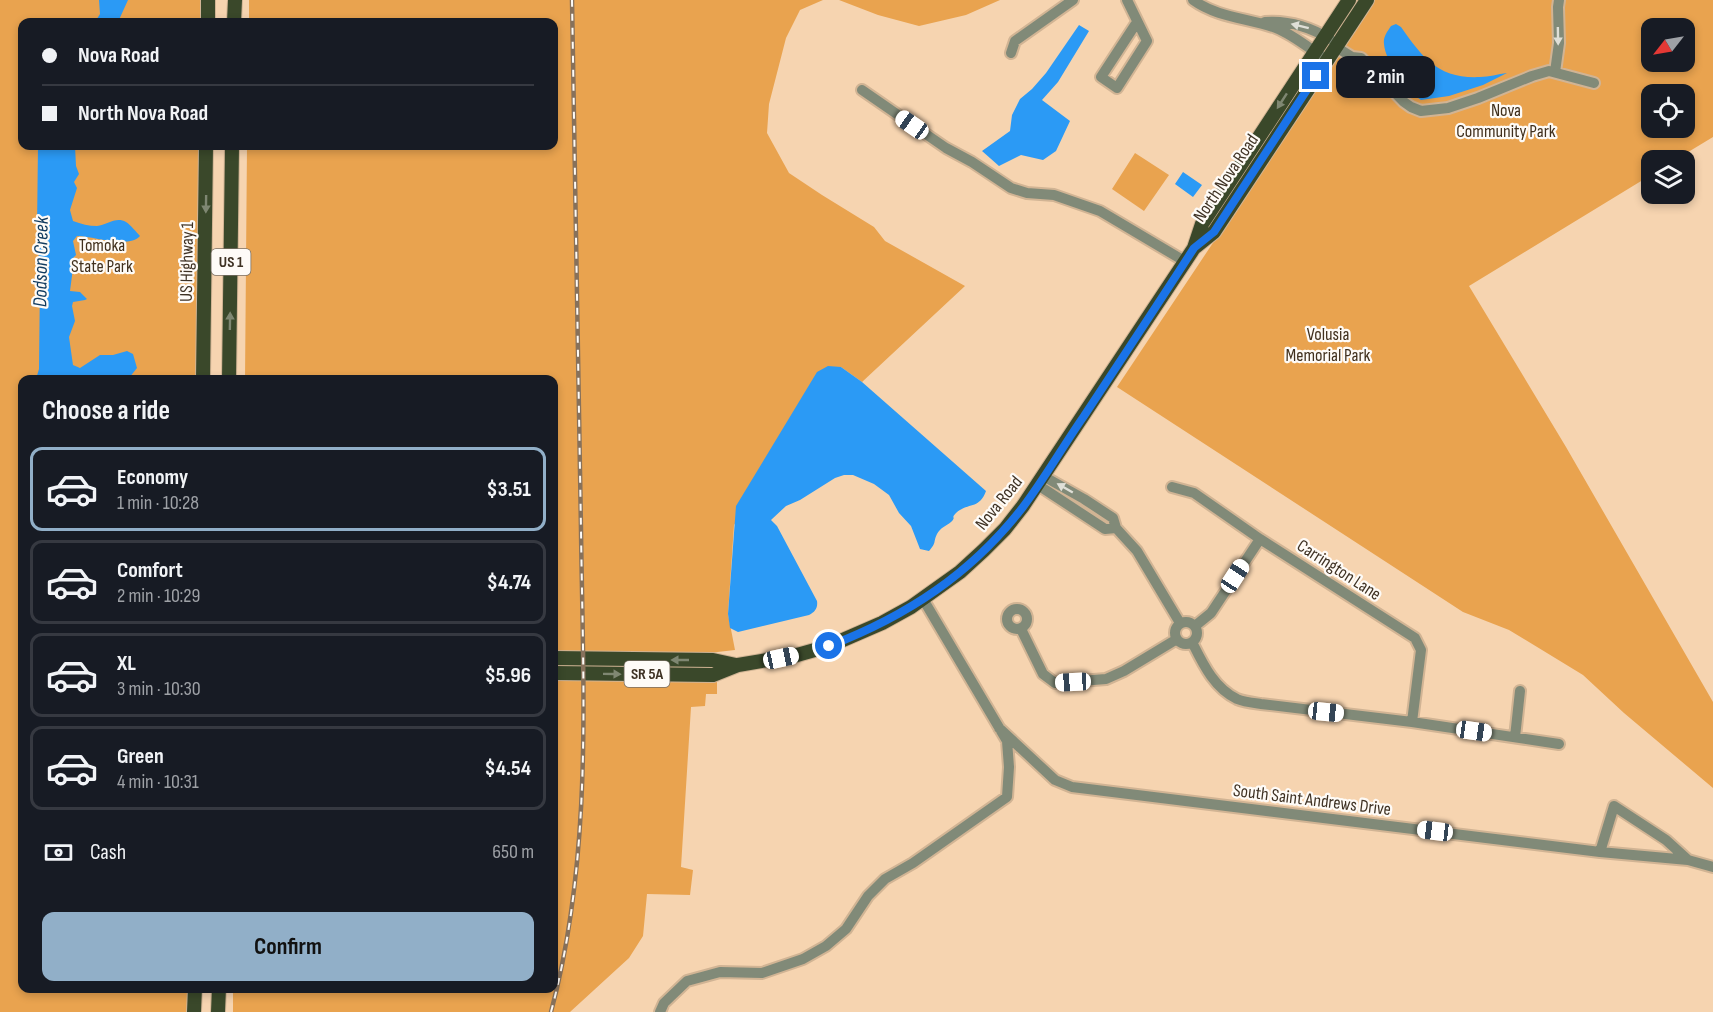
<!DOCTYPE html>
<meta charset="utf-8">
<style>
body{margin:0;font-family:"Sofia Sans Condensed",sans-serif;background:#242831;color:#f1f3f6;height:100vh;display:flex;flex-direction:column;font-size:22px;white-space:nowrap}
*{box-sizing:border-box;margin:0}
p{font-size:20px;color:#9ea1a6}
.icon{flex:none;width:33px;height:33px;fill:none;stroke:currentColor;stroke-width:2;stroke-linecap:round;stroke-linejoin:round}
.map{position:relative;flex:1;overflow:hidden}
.details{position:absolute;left:18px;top:375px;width:540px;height:618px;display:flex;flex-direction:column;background:#171b24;border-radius:12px;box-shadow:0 3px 9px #0003}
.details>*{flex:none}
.hud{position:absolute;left:18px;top:18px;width:540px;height:132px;border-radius:12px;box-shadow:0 3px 9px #0003;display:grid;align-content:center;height:132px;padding:0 24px;background:#171b24}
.needle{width:39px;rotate:239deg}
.buttons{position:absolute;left:1641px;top:18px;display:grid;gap:12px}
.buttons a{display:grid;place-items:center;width:54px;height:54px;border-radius:12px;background:#171b24;box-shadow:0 3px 9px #0003;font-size:30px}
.end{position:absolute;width:27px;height:27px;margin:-14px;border:8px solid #1a73e8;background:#fff;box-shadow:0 0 0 3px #fff}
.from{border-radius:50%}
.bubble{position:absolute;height:42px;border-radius:12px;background:#171b24;box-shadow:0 3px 9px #0003;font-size:20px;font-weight:700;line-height:42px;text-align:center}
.car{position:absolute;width:18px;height:36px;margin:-18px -9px;border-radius:8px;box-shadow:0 0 4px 2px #0007;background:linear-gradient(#fff 24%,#345 0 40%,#fff 0 76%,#345 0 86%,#fff 0)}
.hud b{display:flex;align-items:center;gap:21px;height:57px;font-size:22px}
.hud b+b{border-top:2px solid #363941}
.hud i{width:15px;height:15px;background:#f1f3f6}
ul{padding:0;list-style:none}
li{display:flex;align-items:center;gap:18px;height:84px;margin:0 12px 9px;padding:0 12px;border:3px solid #363941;border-radius:12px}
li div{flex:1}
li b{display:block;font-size:22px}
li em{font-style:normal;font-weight:700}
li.current{border-color:#91afc8}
li>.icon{width:54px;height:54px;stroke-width:1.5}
h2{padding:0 24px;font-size:27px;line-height:72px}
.pay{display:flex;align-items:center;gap:15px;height:66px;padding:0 24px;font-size:22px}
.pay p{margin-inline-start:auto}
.action{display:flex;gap:12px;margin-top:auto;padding:12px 24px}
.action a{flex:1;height:69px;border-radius:12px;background:#91afc8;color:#111;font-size:24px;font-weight:700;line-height:69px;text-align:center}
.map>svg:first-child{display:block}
.green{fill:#e9a34f;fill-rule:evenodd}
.water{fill:#2b9af5}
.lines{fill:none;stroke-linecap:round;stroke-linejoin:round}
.minor-casing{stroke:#d1b494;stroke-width:14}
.major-casing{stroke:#d1b494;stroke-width:16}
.minor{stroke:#818a78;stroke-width:10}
.major{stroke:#3a482a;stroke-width:14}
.rail-casing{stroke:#87715b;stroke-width:4.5}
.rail{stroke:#fefbf7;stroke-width:2;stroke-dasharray:7;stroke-linecap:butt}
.oneway{fill:#dfdfd7}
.oneway2{fill:#7f8772}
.route{stroke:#1a73e8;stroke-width:8}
.labels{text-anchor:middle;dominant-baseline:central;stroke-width:4.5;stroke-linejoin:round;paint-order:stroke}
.shield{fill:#fefbf7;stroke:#786e63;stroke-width:1.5}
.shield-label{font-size:16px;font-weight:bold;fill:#3f3224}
.park-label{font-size:18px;fill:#41301d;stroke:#fefbf7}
.street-label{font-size:18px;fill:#3f3224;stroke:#fefbf7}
.water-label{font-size:20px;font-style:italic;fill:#113b5f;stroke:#fefbf7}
</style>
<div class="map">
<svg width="1713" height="1012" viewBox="0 0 1713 1012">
<rect width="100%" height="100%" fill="#f6d4b0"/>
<path class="green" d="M0,0h208v22h-186v124h184l-3,233 -181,1v608l173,1 -1,23h-194z
M249,0h574l-23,10 -14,28 -17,66 -2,29 22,40 33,22 52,32 11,14 80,45 -103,96 -21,-15 -107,158 -6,89 7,36 -53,6 -128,-2v-274h-309l2,-234h307v-124h-305z
M839,0h161l-34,15 -47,11 -41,-11z
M1340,0h373v137l-38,23h-23l-1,15 -182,111 97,161 147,255v86l-89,-75 -41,-38 -74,-45 -46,-18 -346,-225 211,-317 -23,-16zM1652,28h32v34h-32zM1652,94h32v34h-32z
M1135,153l34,22 -25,36 -32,-22z
M554,662l158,2 5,5h-163z
M554,677l163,3v14h-11l-1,12 -14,1 -10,160 12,3 -3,25 -43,-1 -4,42 -14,22 -59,54h-337v-23l321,-1z"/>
<path class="water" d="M99,0h29l-10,22h-23l5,-8z
M1396,24l5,3c22,31 37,52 79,50 9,0 18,-3 27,-4l-24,12 -34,11 -28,4c-14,-9 -36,-39 -37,-56 -1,-7 3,-12 7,-18z
M1079,25l10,6 -31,51 -16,18 28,21 -14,30 -13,9 -22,-5 -22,11 -17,-15 28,-20 2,-16 8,-16 12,-10 14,-16z
M38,146h37l1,20 3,8 -5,8 3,6 -7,22 3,11c8,3 16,5 24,5 10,-1 19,-10 29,-4 5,3 10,10 14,14 -11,13 -47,0 -63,0l-4,5 3,14 -3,3v10l-3,23 10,1 7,7 -2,1 -12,2 -1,4 3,15 -6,16 4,28 7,3 20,-13h13l14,-4 6,3 4,14 -8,10 -93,1 3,-10 1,-92 -3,-49z
M1183,172l19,13 -9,12 -18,-13z
M828,366l13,1 21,15 124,109c-7,19 -18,11 -30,22 -6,6 1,3 -5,9 -5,4 -11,6 -14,12 -4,8 0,8 -8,17l-9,-2 -9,-23 -12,-13 -10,-18 -15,-11 -21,-9h-9l-9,3 -35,22 -14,6 -15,14 6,6 40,75c1,7 -2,11 -8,14l-71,17 -8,-4 -2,-14 8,-108 81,-134z"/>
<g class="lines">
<defs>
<path id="minor" d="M1127,0l20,41 -30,47 -16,-11 36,-55
M1193,0c25,18 55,18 83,28 18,7 35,22 51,32
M1265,22c24,-2 45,5 65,17
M1336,47l16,10 9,1 43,44 7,5 10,4 27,-3 30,-10 54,-22 17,-5 45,12
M1011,53l4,-12 58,-41
M1555,72l4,-29 -1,-36 1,-7
M862,90l84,58 26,14 39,26 16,5 27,2 46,16 86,51
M1043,476l41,23 29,19 3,10 21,23 43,72
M1038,485l67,44 11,-1
M1172,487l22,6 66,46 155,99 6,12 -9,72
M1007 619a10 10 0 1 1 20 0a10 10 0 1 1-20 0Z
M1175 633a11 11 0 1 1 22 0a11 11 0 1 1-22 0Z
M1195,626l16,-13 49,-74
M1021,629l22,45 12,9 51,-4 18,-8 53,-32
M1192,642c11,22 22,46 45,57 7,3 17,4 24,5l151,18 147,22
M999,728l56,52 17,7 528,65 88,8 25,7
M1515,737l5,-46
M1600,852l14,-46 52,34 22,20
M660,1012l4,-9 23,-22 33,-9 42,1 41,-14 23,-13 20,-17 22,-33 17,-17 28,-16 94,-66 2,-30 -2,-26 -84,-142"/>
<path id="major" d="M208,22v-22
M234,22l1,-22
M1194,248l20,-16 153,-232
M203,380l3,-234
M229,380l3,-234
M554,658l159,2 23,5
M554,673l159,2 25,-10 59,-10 32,-9 53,-23 29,-16 49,-35 24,-22 21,-21 18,-23 171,-258 8,-24 147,-224
M194,1012l1,-24
M218,1012l1,-24"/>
</defs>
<use href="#minor" class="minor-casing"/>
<use href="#major" class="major-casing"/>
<use href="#minor" class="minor"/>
<use href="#major" class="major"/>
<defs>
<path id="rail" d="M551,1012c42,-157 32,-321 30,-482 -3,-176 -6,-353 -9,-530"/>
</defs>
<use href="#rail" class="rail-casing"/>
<use href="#rail" class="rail"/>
</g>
<defs><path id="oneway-solid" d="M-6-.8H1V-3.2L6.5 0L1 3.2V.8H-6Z" transform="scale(1.5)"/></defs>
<g class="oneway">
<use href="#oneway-solid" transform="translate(1300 26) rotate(-166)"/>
<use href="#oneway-solid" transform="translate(1558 36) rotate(89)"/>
<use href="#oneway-solid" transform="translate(1065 488) rotate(-150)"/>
</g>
<g class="oneway2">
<use href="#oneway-solid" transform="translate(1282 101) rotate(123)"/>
<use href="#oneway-solid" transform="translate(206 204) rotate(91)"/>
<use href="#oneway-solid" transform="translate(230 321) rotate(-89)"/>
<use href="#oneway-solid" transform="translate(680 660) rotate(-180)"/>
<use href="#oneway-solid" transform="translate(612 674) rotate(1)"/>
</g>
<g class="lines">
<path class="route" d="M829,646c78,-30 142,-72 194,-139 22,-29 40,-61 61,-91 37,-56 74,-112 110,-168l20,-16 102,-156"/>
</g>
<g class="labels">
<g class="shield">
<rect x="211.5" y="249" width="39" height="26" rx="4.5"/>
<rect x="624.5" y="661" width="45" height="26" rx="4.5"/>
</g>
<g class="shield-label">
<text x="231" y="262">US 1</text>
<text x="647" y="674">SR 5A</text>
</g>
<g class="park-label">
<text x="1506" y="110">Nova<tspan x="1506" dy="21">Community Park</tspan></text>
<text x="102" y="245">Tomoka<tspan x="102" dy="21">State Park</tspan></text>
<text x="1328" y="334">Volusia<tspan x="1328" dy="21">Memorial Park</tspan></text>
</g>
<g class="street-label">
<text transform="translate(1226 178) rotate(-56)">North Nova Road</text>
<text transform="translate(187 262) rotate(-89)">US Highway 1</text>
<text transform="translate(999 503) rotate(-51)">Nova Road</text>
<text transform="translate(1339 570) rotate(33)">Carrington Lane</text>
<text transform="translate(1312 800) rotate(7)">South Saint Andrews Drive</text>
</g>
<g class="water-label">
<text transform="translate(41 262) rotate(-89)">Dodson Creek</text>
</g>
</g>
</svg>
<div class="buttons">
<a><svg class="needle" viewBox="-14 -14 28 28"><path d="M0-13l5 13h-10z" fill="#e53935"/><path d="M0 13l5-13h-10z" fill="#9ea1a6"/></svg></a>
<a><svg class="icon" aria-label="locate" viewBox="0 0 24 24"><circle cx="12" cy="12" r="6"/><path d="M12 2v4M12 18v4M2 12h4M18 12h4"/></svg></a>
<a><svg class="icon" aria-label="layers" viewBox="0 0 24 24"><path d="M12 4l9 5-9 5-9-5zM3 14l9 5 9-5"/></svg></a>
</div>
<i class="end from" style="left:829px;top:646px"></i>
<i class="end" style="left:1316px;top:76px"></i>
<div class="bubble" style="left:1336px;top:56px;width:99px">2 min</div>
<i class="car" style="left:912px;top:125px;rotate:305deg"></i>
<i class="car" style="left:1235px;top:576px;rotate:33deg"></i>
<i class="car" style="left:781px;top:658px;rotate:78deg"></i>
<i class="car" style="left:1073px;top:682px;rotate:267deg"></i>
<i class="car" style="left:1326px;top:712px;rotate:96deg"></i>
<i class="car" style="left:1474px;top:731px;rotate:98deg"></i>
<i class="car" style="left:1435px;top:831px;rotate:277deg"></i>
<div class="hud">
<b><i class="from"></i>Nova Road</b>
<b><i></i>North Nova Road</b>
</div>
<section class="details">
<h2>Choose a ride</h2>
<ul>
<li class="current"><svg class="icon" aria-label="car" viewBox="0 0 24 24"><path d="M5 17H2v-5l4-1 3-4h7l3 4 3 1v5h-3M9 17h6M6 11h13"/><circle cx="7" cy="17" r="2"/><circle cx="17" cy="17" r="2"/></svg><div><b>Economy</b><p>1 min · 10:28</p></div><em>$3.51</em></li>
<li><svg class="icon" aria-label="car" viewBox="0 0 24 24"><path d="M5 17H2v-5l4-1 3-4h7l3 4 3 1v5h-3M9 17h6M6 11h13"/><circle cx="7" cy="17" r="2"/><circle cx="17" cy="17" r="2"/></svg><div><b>Comfort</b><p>2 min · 10:29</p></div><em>$4.74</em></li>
<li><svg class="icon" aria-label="car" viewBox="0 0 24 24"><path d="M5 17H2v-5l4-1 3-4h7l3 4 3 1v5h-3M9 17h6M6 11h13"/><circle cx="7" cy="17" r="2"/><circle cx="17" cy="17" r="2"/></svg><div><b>XL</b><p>3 min · 10:30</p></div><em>$5.96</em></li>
<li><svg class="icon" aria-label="car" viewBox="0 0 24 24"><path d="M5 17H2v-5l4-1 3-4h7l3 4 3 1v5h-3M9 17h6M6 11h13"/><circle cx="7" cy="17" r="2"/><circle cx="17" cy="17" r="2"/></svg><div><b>Green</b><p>4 min · 10:31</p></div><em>$4.54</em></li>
</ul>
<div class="pay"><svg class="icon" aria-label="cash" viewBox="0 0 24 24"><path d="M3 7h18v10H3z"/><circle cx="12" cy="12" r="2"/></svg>Cash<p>650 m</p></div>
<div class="action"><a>Confirm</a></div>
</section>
</div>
